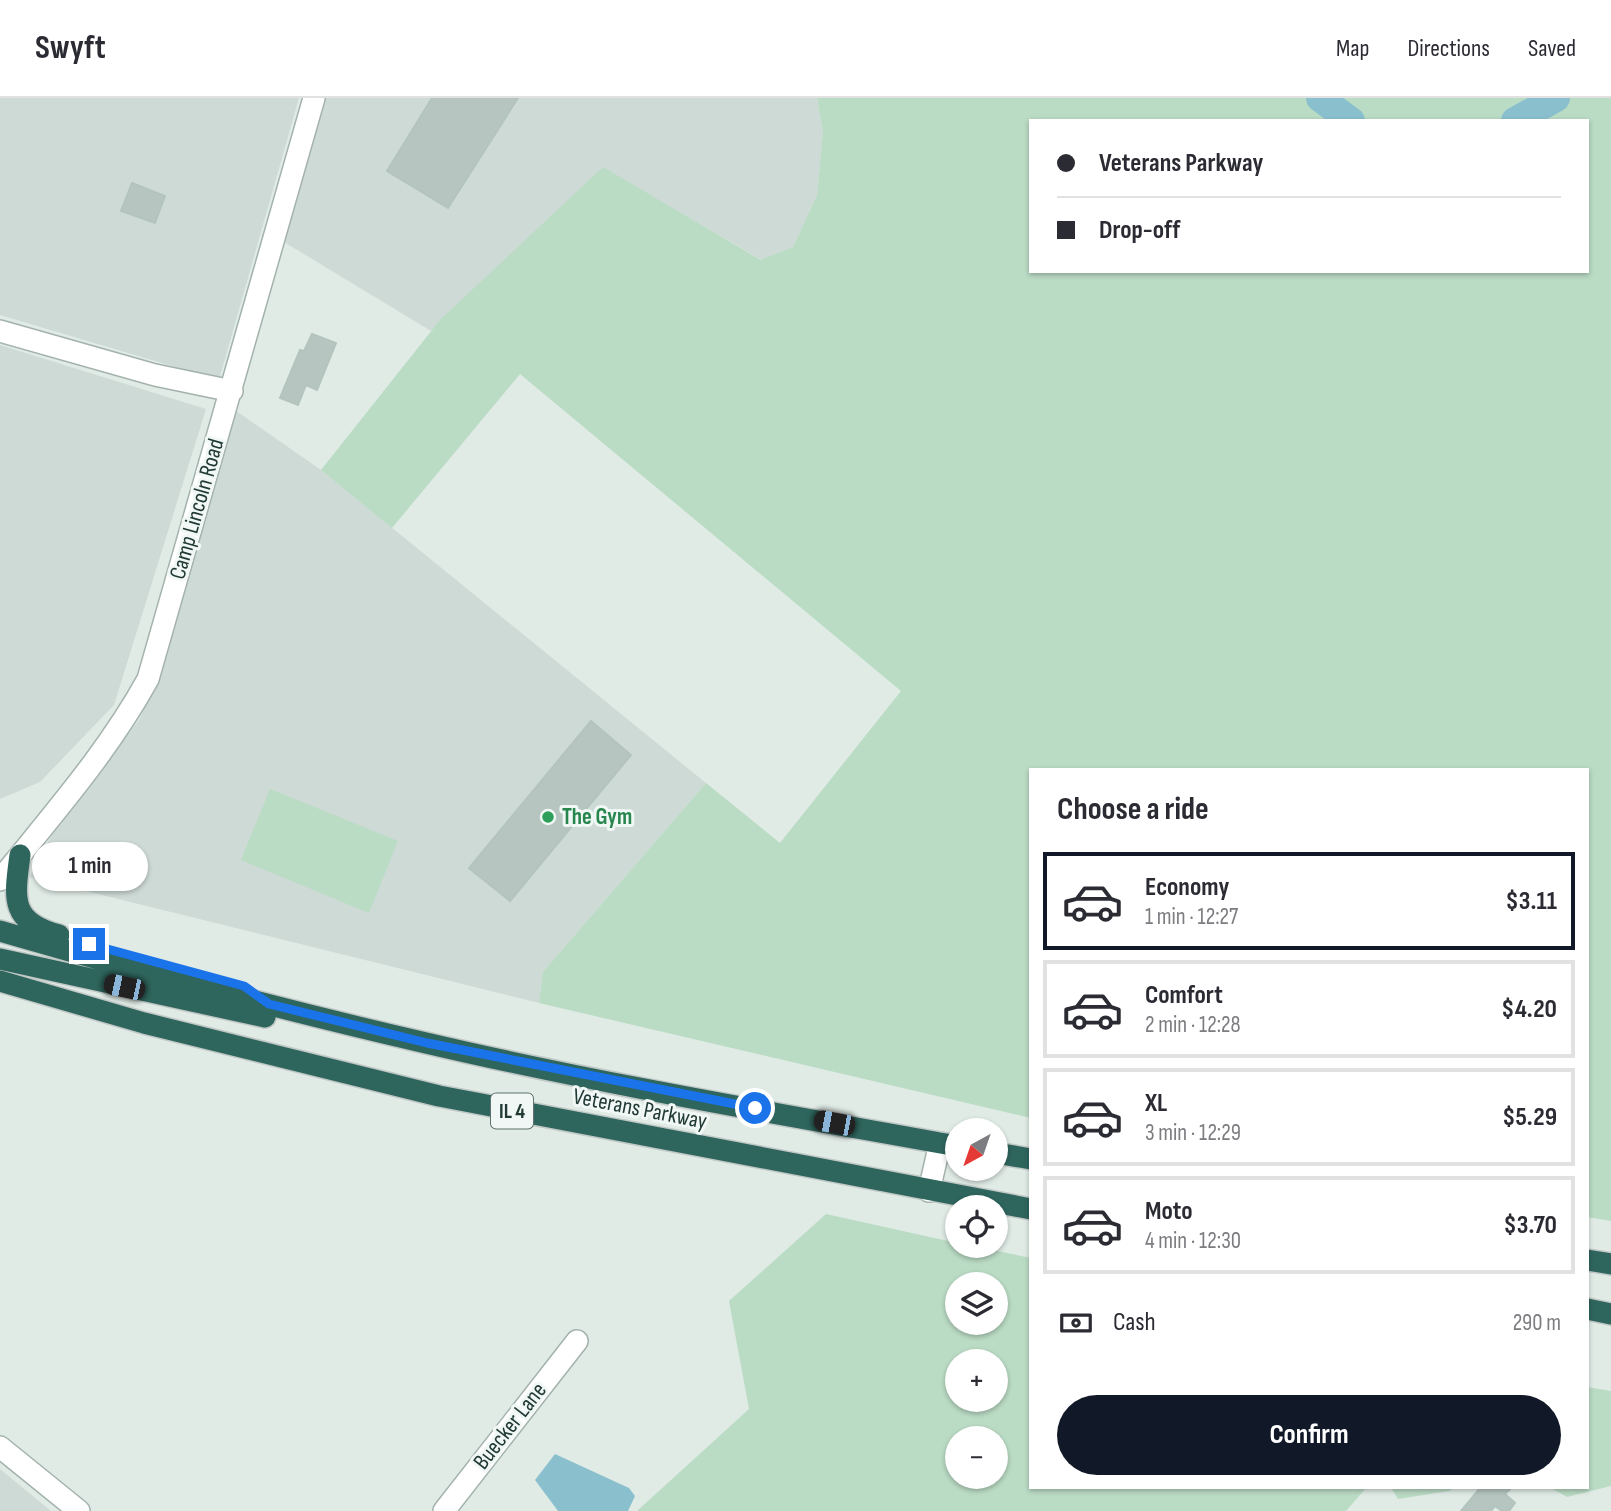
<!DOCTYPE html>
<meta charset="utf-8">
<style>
body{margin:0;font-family:"Sofia Sans Condensed",sans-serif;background:#f2f2f3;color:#2b2b33;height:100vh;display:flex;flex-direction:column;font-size:26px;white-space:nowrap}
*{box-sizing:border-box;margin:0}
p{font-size:23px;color:#7c7c81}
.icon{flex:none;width:38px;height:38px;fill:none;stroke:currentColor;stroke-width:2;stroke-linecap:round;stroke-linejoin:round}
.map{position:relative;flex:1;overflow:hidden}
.drawer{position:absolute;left:1029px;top:670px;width:560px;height:721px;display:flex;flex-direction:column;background:#fff;border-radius:0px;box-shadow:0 2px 5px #0004}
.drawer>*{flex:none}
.top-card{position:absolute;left:1029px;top:21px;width:560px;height:154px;border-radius:0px;box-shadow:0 2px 5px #0004;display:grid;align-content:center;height:154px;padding:0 28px;background:#fff}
.needle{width:46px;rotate:220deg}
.tools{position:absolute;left:945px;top:1020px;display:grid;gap:14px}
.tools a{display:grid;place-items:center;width:63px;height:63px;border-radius:50%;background:#fff;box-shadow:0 2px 5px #0004;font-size:35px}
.end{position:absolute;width:32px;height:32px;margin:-16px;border:9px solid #1a73e8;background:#fff;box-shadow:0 0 0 4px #fff}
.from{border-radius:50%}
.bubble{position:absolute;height:49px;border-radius:24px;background:#fff;box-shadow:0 2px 5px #0004;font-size:23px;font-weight:700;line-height:49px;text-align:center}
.car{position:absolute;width:21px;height:42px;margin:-21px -10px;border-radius:9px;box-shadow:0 0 5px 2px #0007;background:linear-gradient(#222 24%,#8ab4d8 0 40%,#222 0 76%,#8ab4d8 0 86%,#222 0)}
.top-card b{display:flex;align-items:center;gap:24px;height:66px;font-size:26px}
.top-card b+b{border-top:2px solid #e1e1e2}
.top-card i{width:18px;height:18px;background:#2b2b33}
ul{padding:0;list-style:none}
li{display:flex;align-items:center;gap:21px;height:98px;margin:0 14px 10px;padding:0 14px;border:4px solid #e1e1e2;border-radius:0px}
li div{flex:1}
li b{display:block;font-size:26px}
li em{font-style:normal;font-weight:700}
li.active{border-color:#111827}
li>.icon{width:63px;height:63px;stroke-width:1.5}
h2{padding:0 28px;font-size:32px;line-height:84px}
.pay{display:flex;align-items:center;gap:18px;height:77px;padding:0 28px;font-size:26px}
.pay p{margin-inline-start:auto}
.cta{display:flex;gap:14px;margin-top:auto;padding:14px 28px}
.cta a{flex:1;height:80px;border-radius:42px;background:#111827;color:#fff;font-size:28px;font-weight:700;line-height:80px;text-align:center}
header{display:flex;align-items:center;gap:42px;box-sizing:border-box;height:98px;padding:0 35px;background:#fff;border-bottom:2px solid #e1e1e2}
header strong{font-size:33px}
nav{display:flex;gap:38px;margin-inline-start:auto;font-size:24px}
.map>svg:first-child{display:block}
.built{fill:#cedad6}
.green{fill:#badbc4;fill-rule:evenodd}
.water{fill:#8ac0ce}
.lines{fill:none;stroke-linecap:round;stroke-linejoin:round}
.river{stroke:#8ac0ce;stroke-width:28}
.building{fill:#b6c5c0;stroke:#b3c4be;stroke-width:2}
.minor-casing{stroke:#a3b2ad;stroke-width:24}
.highway-casing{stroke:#c1c8c6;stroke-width:24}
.minor{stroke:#fff;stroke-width:21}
.highway{stroke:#2e655d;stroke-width:21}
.route{stroke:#1a73e8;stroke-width:9}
.leisure-dot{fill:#2e9e5b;stroke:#f0f7f4;stroke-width:2.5}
.labels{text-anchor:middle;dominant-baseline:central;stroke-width:6;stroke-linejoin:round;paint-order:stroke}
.shield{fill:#f0f7f4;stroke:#5f736e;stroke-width:2}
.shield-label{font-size:21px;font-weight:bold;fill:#213a35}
.street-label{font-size:23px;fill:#213a35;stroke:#f0f7f4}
.leisure-label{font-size:23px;font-weight:bold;fill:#27864d;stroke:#f0f7f4;text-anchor:start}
</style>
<header>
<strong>Swyft</strong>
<nav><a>Map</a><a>Directions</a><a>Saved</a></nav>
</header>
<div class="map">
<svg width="1611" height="1413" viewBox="0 0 1611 1413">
<rect width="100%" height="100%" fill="#e0ebe6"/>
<path class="built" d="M0,0h299l-80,282 -219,-65z
M325,0h492l6,34 -6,63 -24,52 -31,13 -159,-92 -172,163 -147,-89z
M0,247l206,64 -92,296 -74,77 -40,17z
M232,310l89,62 385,313 -163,189 -4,31 -510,-126 26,-48 84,-109 17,-37z
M0,1371l51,42h-51z"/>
<path class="green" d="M817,0h794v1123l-24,-4v-447h-556v348l-492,-115 4,-31 163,-189 74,60 121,-152 -381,-317 -128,154 -71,-58 119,-150 163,-153 158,93 32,-13 24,-52 6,-63zM1031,23h556v150h-556z
M270,691l128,52 -29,72 -128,-53z
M826,1116l131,29v3h16l58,12v230h335l-20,23h-709l112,-102 -20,-108zM996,1186v39h-39v-39zM957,1264h39v38h-39zM996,1340v39h-39v-39z
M1587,1289l24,4v95l-44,11 -16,-9h36z
M1391,1390h63l-5,3 -51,8z"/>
<path class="water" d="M555,1356l74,34 6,8 -7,15h-70l-23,-31z"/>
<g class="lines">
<path class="river" d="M1320,0l31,23
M1515,23l41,-23"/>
</g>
<path class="building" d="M432,0h86l-70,110 -61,-37z
M132,85l33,13 -10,27 -34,-12z
M312,236l24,9 -19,47 -11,-5 -8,20 -18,-7 20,-48 4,1z
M591,623l40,34 -121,146 -41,-33z
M1480,1390h31l-6,6 10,9 -6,8h-7l-7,-5 -4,5h-30z"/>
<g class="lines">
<defs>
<path id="minor" d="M0,233l155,44 77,16
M0,782c52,-65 108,-128 148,-201l166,-581
M929,1093l11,-48
M0,1349l79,64
M444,1413l133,-170"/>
<path id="highway" d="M20,757c-6,44 -10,67 39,80
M0,833c141,41 283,79 426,112 175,41 354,71 531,103
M0,861l265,58
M0,883l144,42 295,73 592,113
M996,1055l35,6
M1587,1162l24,4
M1587,1211l24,5"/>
</defs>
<use href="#minor" class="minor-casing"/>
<use href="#highway" class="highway-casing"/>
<use href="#minor" class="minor"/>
<use href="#highway" class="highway"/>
</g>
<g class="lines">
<path class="route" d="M89,846l155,42 25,18 158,39 328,65"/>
</g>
<circle class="leisure-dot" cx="548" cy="719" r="7"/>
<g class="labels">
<rect class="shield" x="491" y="995.5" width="42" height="35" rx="5"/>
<g class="shield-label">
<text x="512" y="1013">IL 4</text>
</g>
<g class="street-label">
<text transform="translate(197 411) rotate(-74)">Camp Lincoln Road</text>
<text transform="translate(640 1011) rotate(11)">Veterans Parkway</text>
<text transform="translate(510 1328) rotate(-52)">Buecker Lane</text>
</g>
<g class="leisure-label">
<text x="562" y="719">The Gym</text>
</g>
</g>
</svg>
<div class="tools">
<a><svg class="needle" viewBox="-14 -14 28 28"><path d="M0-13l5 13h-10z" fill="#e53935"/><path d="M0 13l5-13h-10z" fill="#7c7c81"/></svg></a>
<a><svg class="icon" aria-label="locate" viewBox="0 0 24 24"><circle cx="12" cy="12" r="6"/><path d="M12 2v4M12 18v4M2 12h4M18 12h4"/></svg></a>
<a><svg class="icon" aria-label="layers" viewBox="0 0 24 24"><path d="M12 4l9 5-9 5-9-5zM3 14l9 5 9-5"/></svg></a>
<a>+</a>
<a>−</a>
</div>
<i class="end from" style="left:755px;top:1010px"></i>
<i class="end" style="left:89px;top:846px"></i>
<div class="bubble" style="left:32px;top:744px;width:116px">1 min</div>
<i class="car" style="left:124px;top:889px;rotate:282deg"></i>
<i class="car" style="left:834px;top:1025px;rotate:281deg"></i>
<div class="top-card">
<b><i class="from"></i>Veterans Parkway</b>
<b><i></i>Drop-off</b>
</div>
<section class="drawer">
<h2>Choose a ride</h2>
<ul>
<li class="active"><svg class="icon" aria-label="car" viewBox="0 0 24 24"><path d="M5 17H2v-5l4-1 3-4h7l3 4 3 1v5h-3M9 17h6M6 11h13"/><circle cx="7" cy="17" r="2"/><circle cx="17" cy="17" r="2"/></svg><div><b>Economy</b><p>1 min · 12:27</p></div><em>$3.11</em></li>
<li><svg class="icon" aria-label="car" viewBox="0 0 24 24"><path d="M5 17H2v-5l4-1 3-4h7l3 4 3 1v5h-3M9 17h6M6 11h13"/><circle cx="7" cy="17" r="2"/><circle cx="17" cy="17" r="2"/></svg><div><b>Comfort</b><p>2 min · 12:28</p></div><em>$4.20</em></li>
<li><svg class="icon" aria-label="car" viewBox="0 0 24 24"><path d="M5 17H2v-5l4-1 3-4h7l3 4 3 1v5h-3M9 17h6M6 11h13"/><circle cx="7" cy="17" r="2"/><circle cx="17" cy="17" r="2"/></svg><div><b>XL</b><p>3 min · 12:29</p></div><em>$5.29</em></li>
<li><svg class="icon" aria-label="car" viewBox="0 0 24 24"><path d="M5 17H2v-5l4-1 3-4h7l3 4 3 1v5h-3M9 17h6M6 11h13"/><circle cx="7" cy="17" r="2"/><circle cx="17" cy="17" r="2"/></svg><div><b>Moto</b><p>4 min · 12:30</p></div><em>$3.70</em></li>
</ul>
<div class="pay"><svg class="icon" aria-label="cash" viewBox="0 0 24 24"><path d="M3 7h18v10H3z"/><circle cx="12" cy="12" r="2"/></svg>Cash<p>290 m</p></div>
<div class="cta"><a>Confirm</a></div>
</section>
</div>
